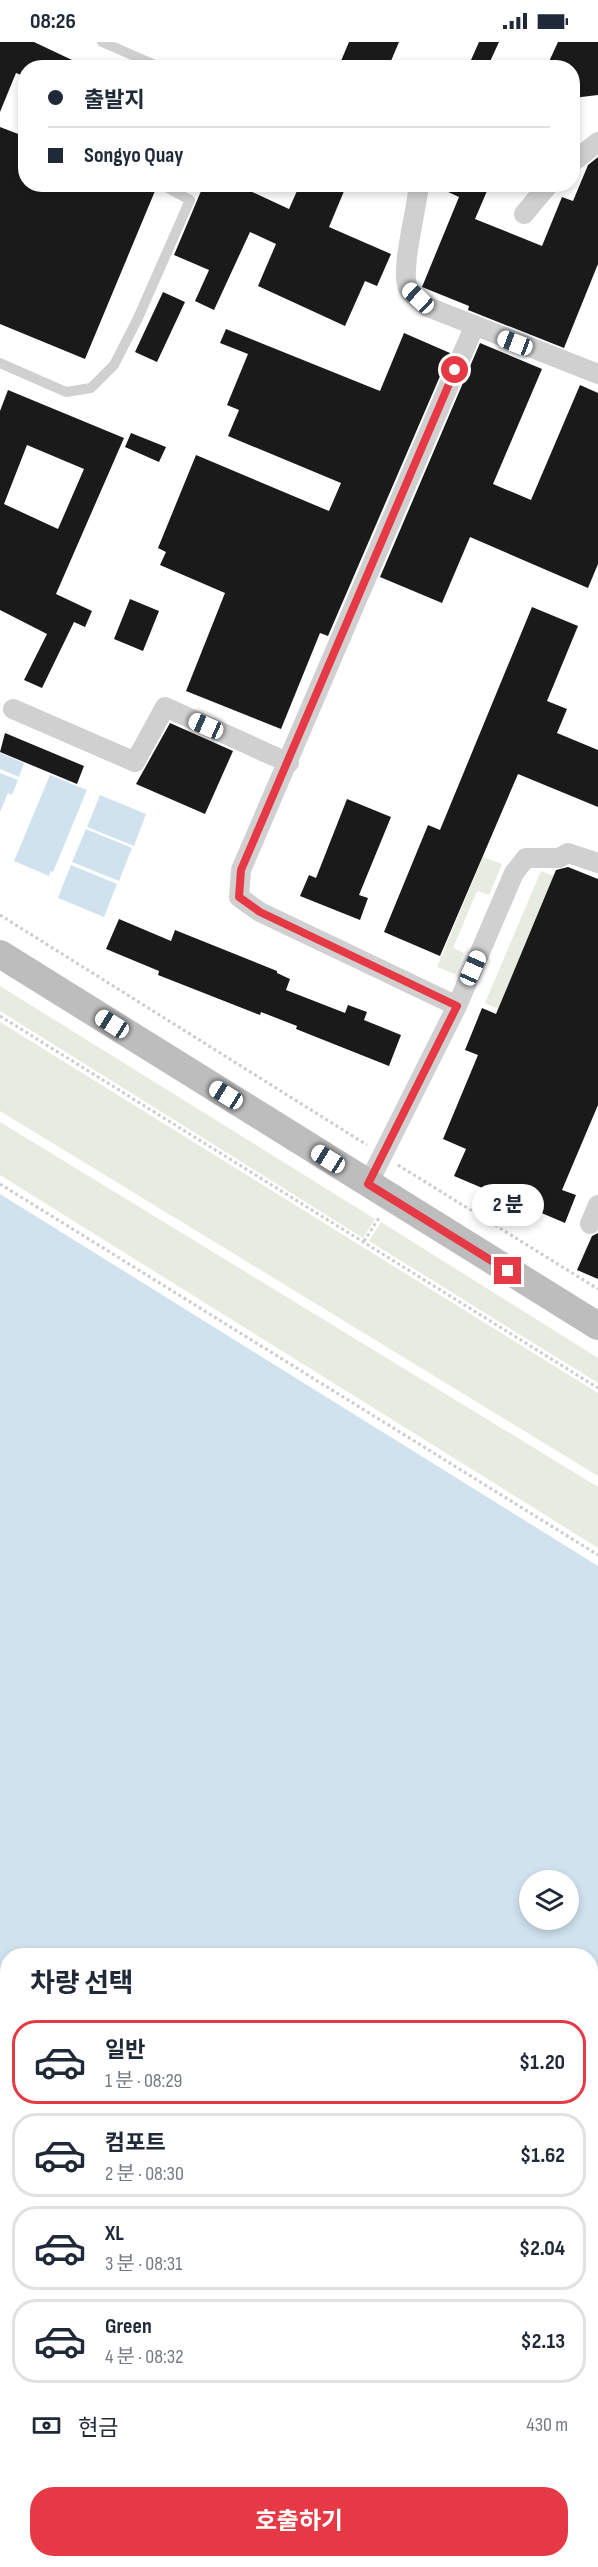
<!DOCTYPE html>
<html lang="ko">
<meta charset="utf-8">
<style>
body{margin:0;font-family:"Sofia Sans Condensed","Noto Sans KR",sans-serif;background:#f2f2f3;color:#1f2937;height:100vh;display:flex;flex-direction:column;font-size:22px;white-space:nowrap}
*{box-sizing:border-box;margin:0}
p{font-size:20px;color:#747a83}
.icon{flex:none;width:33px;height:33px;fill:none;stroke:currentColor;stroke-width:2;stroke-linecap:round;stroke-linejoin:round}
.map{position:relative;flex:1;overflow:hidden}
.side{position:absolute;left:0px;top:1906px;width:598px;height:620px;display:flex;flex-direction:column;background:#fff;border-radius:24px 24px 0 0;box-shadow:0 3px 9px #0003}
.side>*{flex:none}
.top-card{position:absolute;left:18px;top:18px;width:562px;height:132px;border-radius:24px;box-shadow:0 3px 9px #0003;display:grid;align-content:center;height:132px;padding:0 30px;background:#fff}
.fabs{position:absolute;left:519px;top:1828px;display:grid;gap:12px}
.fabs a{display:grid;place-items:center;width:60px;height:60px;border-radius:50%;background:#fff;box-shadow:0 3px 9px #0003;font-size:30px}
.end{position:absolute;width:27px;height:27px;margin:-14px;border:8px solid #e63946;background:#fff;box-shadow:0 0 0 3px #fff}
.from{border-radius:50%}
.bubble{position:absolute;height:42px;border-radius:21px;background:#fff;box-shadow:0 3px 9px #0003;font-size:20px;font-weight:700;line-height:42px;text-align:center}
.car{position:absolute;width:18px;height:36px;margin:-18px -9px;border-radius:8px;box-shadow:0 0 4px 2px #0007;background:linear-gradient(#fff 24%,#345 0 40%,#fff 0 76%,#345 0 86%,#fff 0)}
.top-card b{display:flex;align-items:center;gap:21px;height:57px;font-size:22px}
.top-card b+b{border-top:2px solid #e0e1e3}
.top-card i{width:15px;height:15px;background:#1f2937}
ul{padding:0;list-style:none}
li{display:flex;align-items:center;gap:18px;height:84px;margin:0 12px 9px;padding:0 18px;border:3px solid #e0e1e3;border-radius:24px}
li div{flex:1}
li b{display:block;font-size:22px}
li em{font-style:normal;font-weight:700}
li.selected{border-color:#e63946}
li>.icon{width:54px;height:54px;stroke-width:1.5}
h2{padding:0 30px;font-size:27px;line-height:72px}
.pay{display:flex;align-items:center;gap:15px;height:66px;padding:0 30px;font-size:22px}
.pay p{margin-inline-start:auto}
.button{display:flex;gap:12px;margin-top:auto;padding:12px 30px}
.button a{flex:1;height:69px;border-radius:24px;background:#e63946;color:#fff;font-size:24px;font-weight:700;line-height:69px;text-align:center}
.status{display:flex;justify-content:space-between;align-items:center;height:42px;padding:0 30px;background:#fff;direction:ltr}
.status svg{height:16px;fill:currentColor}
.map>svg:first-child{display:block}
.green{fill:#e6ecdf}
.water{fill:#cfe2ee;fill-rule:evenodd}
.building{fill:#1a1a1a;fill-rule:evenodd}
.lines{fill:none;stroke-linecap:round;stroke-linejoin:round}
.path{stroke:#cdcdcd;stroke-width:3;stroke-dasharray:3 3;stroke-linecap:butt}
.lane{stroke:#d0d0d0;stroke-width:10}
.street{stroke:#d0d0d0;stroke-width:20}
.secondary{stroke:#bdbdbd;stroke-width:28}
.route{stroke:#e63946;stroke-width:8}
</style>
<div class="status"><b>08:26</b><svg viewBox="0 0 49 12"><path d="M0 12V9h3v3zM5 12V6h3v6zM10 12V3h3v9zM15 12V0h3v12zM26 1h20v11H26zM47 4h2v5h-2z"/></svg></div>
<div class="map">
<svg width="598" height="2525" viewBox="0 0 598 2525">
<rect width="100%" height="100%" fill="#fff"/>
<path class="green" d="M483,815l19,7 -13,31 -12,-4 -24,57 11,5 -9,21 -18,-7z
M541,829l13,5 -56,133 -13,-6z
M0,944l375,233 -12,19 -363,-227z
M0,980l598,371v83l-598,-365z
M0,1080l598,365v61l-598,-373z
M381,1180l217,136v25l-229,-142z
M0,2388l7,5 1,125 85,1 2,6h-95z
M487,2519h68l11,6h-70z"/>
<path class="water" d="M0,711l24,10 -5,14 -19,-8z
M0,731l18,7 -6,15 -4,-2 -8,19z
M50,733l37,15 -34,82 -3,-1 -1,5 -35,-15z
M100,753l46,19 -12,32 -47,-19z
M86,787l46,19 -13,33 -47,-19z
M71,823l46,19 -13,33 -46,-19z
M0,1152l598,372v1001l-13,-6 6,-1v-604h-583v365l-8,1zM530,1839h38v39h-38z"/>
<path class="building" d="M0,0h34l55,26h-63v9l-10,-4 -16,39z
M349,0h50l-11,26h-50z
M479,0h20l-12,26 -16,-8z
M558,0h40v53l-25,3v-30h-27z
M0,85l26,10v47h114l15,7 -70,168 -85,-35z
M598,115v107l-34,84 -96,-38 1,-4 -47,-19 37,-90 -28,-13h59l-15,35 67,27 20,-49 11,4 15,-36z
M204,142h31l54,25 11,-25h47l-18,43 62,27 -14,32 -12,-5 -20,45 -87,-40 18,-42 -26,-12 -36,78 -19,-9 14,-31 -35,-15z
M163,250l22,10 -28,60 -22,-10z
M226,287l154,62 24,-58 46,20 -122,283 -8,-3 -39,96 -95,-38 39,-98 -65,-28 6,-13 -8,-4 38,-93 133,56 12,-28 -113,-47 11,-26 -12,-5 21,-51 -28,-11z
M480,301l62,26 -49,115 38,16 49,-115 18,8v171l-10,24 -118,-51 -28,66 -62,-26z
M8,348l116,48 -68,156 36,17 -7,16 -11,-5 -32,66 -18,-8 23,-46 -47,-24v-199zM27,403l57,24 -26,60 -54,-25z
M131,391l35,14 -7,15 -34,-15z
M130,557l29,12 -16,40 -29,-12z
M532,565l46,19 -31,75 20,8 -10,24 41,17v57l-80,-33 -78,182 -56,-24 44,-107 12,5z
M170,681l63,28 -28,63 -69,-30z
M5,691l79,33 -7,18 -77,-32z
M347,757l44,18 -32,78 9,3 -8,22 -60,-24 9,-21 7,3z
M568,825l30,12v226l-36,85 14,5 -11,28 -111,-47 12,-27 -23,-10 35,-84 -13,-5 17,-42 14,6 60,-144z
M119,877l52,22 4,-11 102,41v2l13,6 -4,11 59,23 3,-8 19,7 -3,8 37,15 -12,31 -93,-37 1,-3 -36,-14 -1,3 -102,-40 1,-4 -53,-22z
M598,1191v46l-21,-9 15,-34z"/>
<g class="lines">
<path class="path" d="M0,873l367,230
M0,974l598,372
M398,1123l200,124
M0,1142l598,371
M364,1199l15,-23
M0,2288l8,-1
M0,2374l8,5
M102,2518l4,7
M446,2518l2,7
M574,2518l10,7"/>
<path class="lane" d="M102,0l60,26
M0,321l66,29 25,-4 23,-23 24,-47 52,-118 -29,-16"/>
<path class="street" d="M573,120l25,-20
M419,142c-2,25 -19,86 -11,104 3,7 14,14 20,19l170,67
M524,172l25,-30
M13,667l122,53 30,-55 124,56
M457,964l-197,-94 -21,-15 2,-27 233,-543
M368,1142l89,-178 57,-133 12,-15h33l9,-5 30,10
M590,1182l8,-19"/>
<path class="secondary" d="M0,912l598,372"/>
</g>
<g class="lines">
<path class="route" d="M455,328l-214,500 -2,27 21,15 197,94 -89,178 140,87"/>
</g>
</svg>
<div class="fabs">
<a><svg class="icon" aria-label="layers" viewBox="0 0 24 24"><path d="M12 4l9 5-9 5-9-5zM3 14l9 5 9-5"/></svg></a>
</div>
<i class="end from" style="left:455px;top:328px"></i>
<i class="end" style="left:508px;top:1229px"></i>
<div class="bubble" style="left:472px;top:1142px;width:72px">2 분</div>
<i class="car" style="left:418px;top:256px;rotate:313deg"></i>
<i class="car" style="left:515px;top:301px;rotate:291deg"></i>
<i class="car" style="left:206px;top:684px;rotate:294deg"></i>
<i class="car" style="left:473px;top:926px;rotate:24deg"></i>
<i class="car" style="left:112px;top:982px;rotate:302deg"></i>
<i class="car" style="left:226px;top:1053px;rotate:302deg"></i>
<i class="car" style="left:328px;top:1117px;rotate:302deg"></i>
<div class="top-card">
<b><i class="from"></i>출발지</b>
<b><i></i>Songyo Quay</b>
</div>
<section class="side">
<h2>차량 선택</h2>
<ul>
<li class="selected"><svg class="icon" aria-label="car" viewBox="0 0 24 24"><path d="M5 17H2v-5l4-1 3-4h7l3 4 3 1v5h-3M9 17h6M6 11h13"/><circle cx="7" cy="17" r="2"/><circle cx="17" cy="17" r="2"/></svg><div><b>일반</b><p>1 분 · 08:29</p></div><em>$1.20</em></li>
<li><svg class="icon" aria-label="car" viewBox="0 0 24 24"><path d="M5 17H2v-5l4-1 3-4h7l3 4 3 1v5h-3M9 17h6M6 11h13"/><circle cx="7" cy="17" r="2"/><circle cx="17" cy="17" r="2"/></svg><div><b>컴포트</b><p>2 분 · 08:30</p></div><em>$1.62</em></li>
<li><svg class="icon" aria-label="car" viewBox="0 0 24 24"><path d="M5 17H2v-5l4-1 3-4h7l3 4 3 1v5h-3M9 17h6M6 11h13"/><circle cx="7" cy="17" r="2"/><circle cx="17" cy="17" r="2"/></svg><div><b>XL</b><p>3 분 · 08:31</p></div><em>$2.04</em></li>
<li><svg class="icon" aria-label="car" viewBox="0 0 24 24"><path d="M5 17H2v-5l4-1 3-4h7l3 4 3 1v5h-3M9 17h6M6 11h13"/><circle cx="7" cy="17" r="2"/><circle cx="17" cy="17" r="2"/></svg><div><b>Green</b><p>4 분 · 08:32</p></div><em>$2.13</em></li>
</ul>
<div class="pay"><svg class="icon" aria-label="cash" viewBox="0 0 24 24"><path d="M3 7h18v10H3z"/><circle cx="12" cy="12" r="2"/></svg>현금<p>430 m</p></div>
<div class="button"><a>호출하기</a></div>
</section>
</div>
